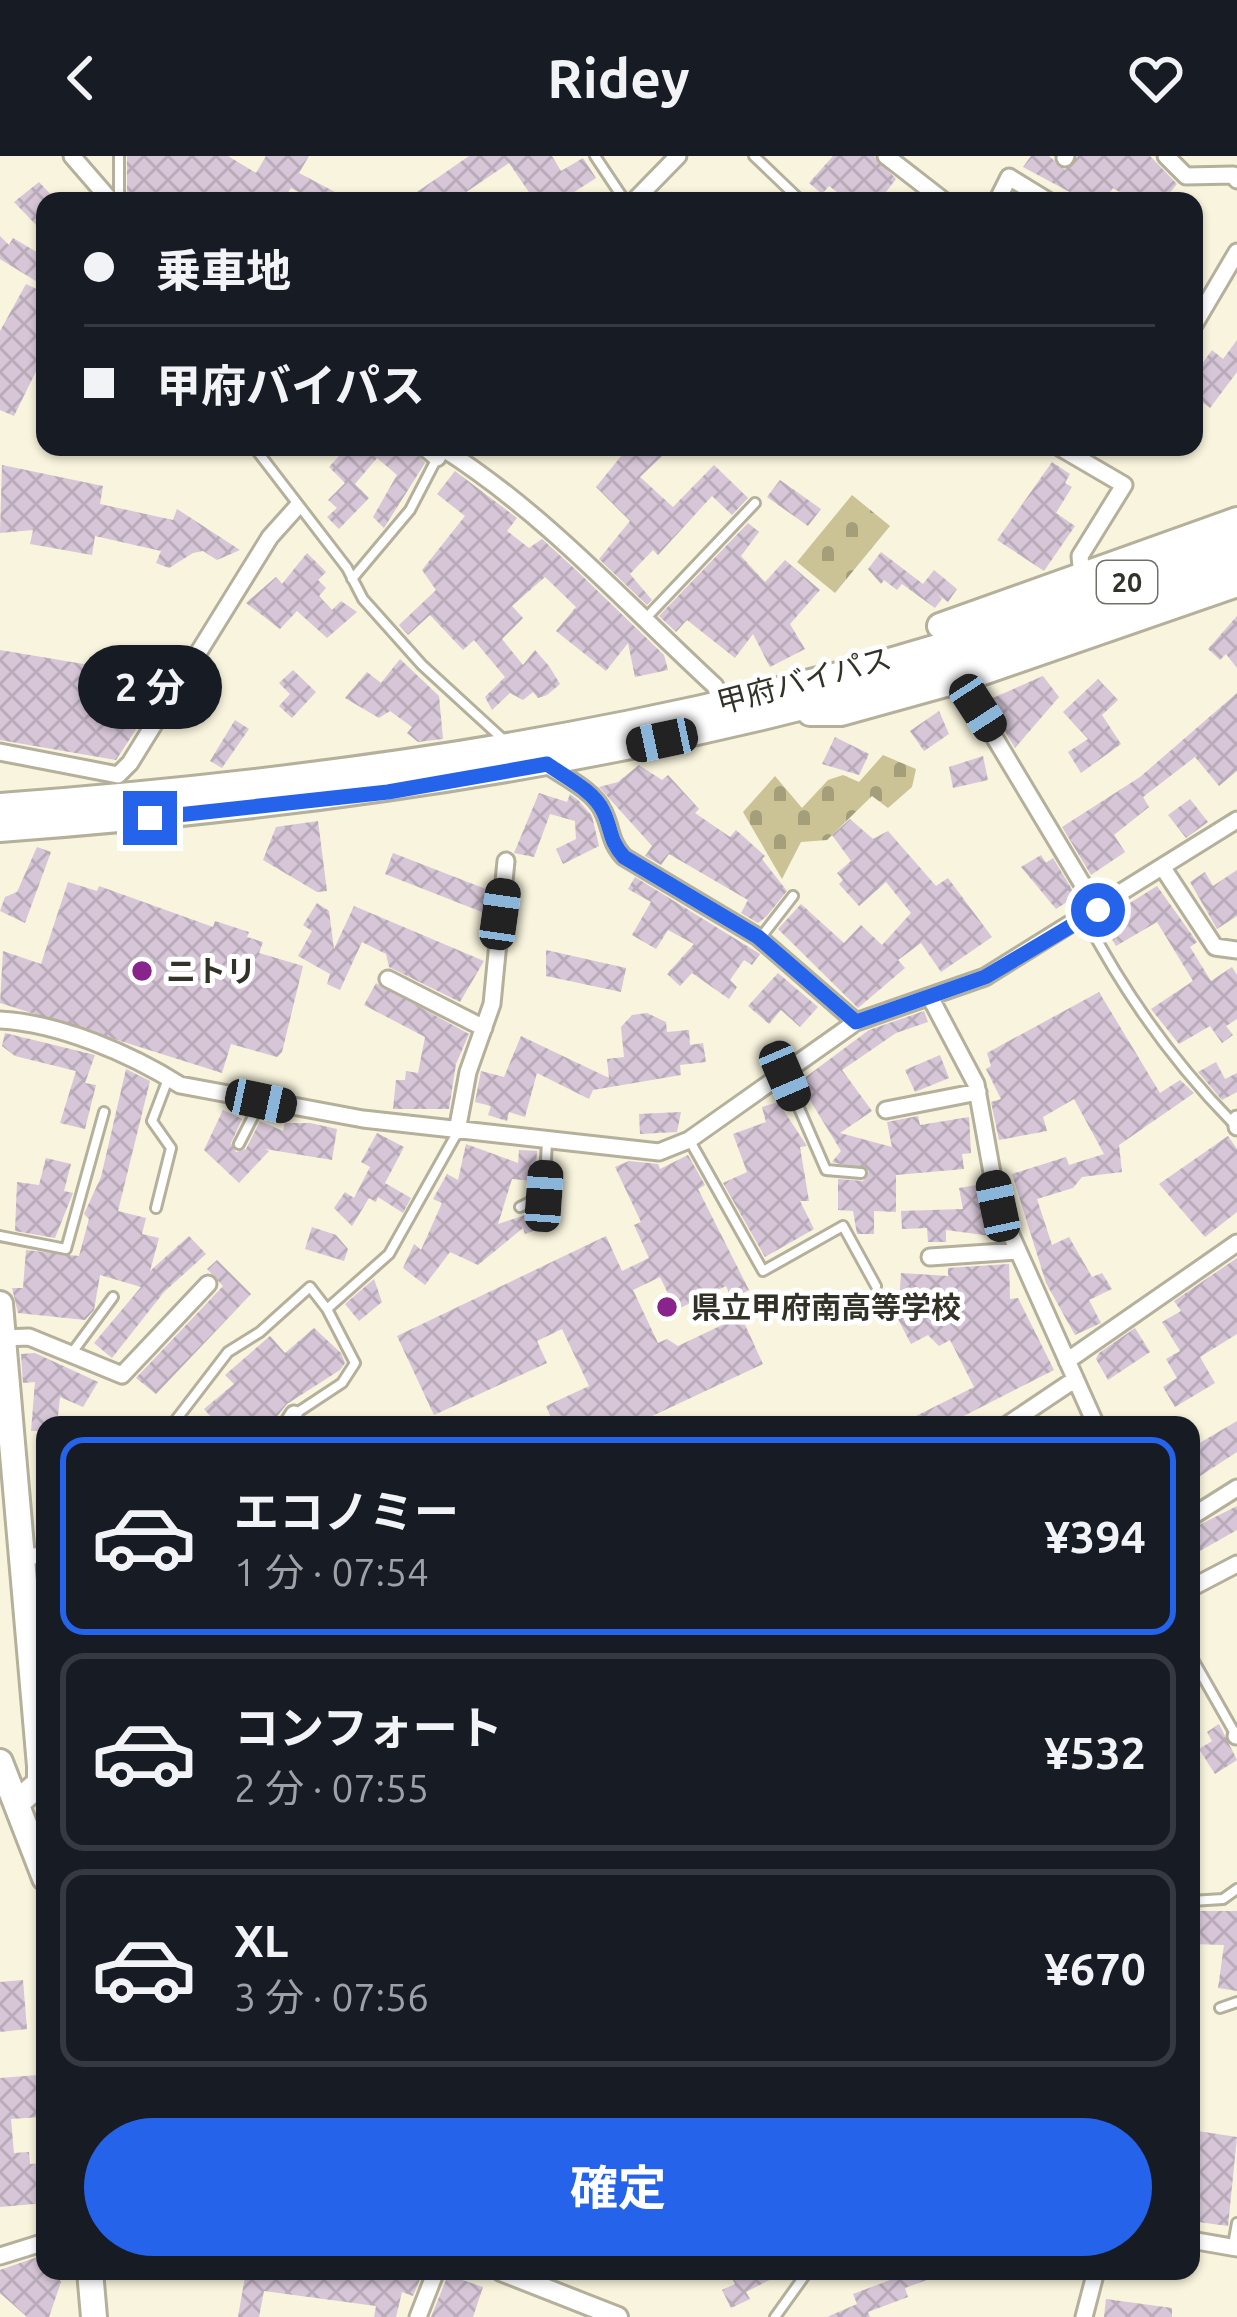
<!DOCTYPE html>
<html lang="ja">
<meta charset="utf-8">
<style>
body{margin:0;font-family:Ubuntu,"Noto Sans JP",sans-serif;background:#242831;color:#f1f3f6;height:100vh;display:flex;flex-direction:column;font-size:45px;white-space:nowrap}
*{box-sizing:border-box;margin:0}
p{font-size:39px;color:#9ea1a6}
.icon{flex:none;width:66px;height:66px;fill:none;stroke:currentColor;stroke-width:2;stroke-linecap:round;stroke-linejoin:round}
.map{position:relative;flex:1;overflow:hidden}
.side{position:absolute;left:36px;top:1260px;width:1164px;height:864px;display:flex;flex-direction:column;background:#171b24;border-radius:24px;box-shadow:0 3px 9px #0004}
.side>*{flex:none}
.top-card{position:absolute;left:36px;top:36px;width:1167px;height:264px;border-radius:24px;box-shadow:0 3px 9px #0004;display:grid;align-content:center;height:264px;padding:0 48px;background:#171b24}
.end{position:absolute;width:54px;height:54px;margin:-27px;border:15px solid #2563eb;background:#fff;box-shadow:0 0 0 6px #fff}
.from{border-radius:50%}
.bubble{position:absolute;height:84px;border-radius:42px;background:#171b24;box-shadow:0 3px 9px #0004;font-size:39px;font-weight:700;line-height:84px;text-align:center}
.car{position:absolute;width:36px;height:72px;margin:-36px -18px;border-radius:15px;box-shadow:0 0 9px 3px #0007;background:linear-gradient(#222 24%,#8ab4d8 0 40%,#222 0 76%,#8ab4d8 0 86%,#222 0)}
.top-card b{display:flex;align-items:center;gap:42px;height:114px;font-size:45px}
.top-card b+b{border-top:3px solid #363941}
.top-card i{width:30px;height:30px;background:#f1f3f6}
ul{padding:21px 0 0;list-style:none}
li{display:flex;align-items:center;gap:36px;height:198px;margin:0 24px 18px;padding:0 24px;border:6px solid #363941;border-radius:24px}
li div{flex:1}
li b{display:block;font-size:45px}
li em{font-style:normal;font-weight:700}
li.selected{border-color:#2563eb}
li>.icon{width:108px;height:108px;stroke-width:1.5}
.button{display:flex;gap:24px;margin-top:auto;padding:24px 48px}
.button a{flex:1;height:138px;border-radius:72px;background:#2563eb;color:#fff;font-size:48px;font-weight:700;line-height:138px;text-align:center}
header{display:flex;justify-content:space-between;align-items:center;height:156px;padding:0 48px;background:#171b24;font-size:54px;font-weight:700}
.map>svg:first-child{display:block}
.cemetery{fill:url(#cemetery-stones)}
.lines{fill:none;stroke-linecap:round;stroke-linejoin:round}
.stream{stroke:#afa574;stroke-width:4.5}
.building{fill:url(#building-cross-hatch)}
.service-casing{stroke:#b4b09b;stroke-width:14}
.minor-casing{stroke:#b4b09b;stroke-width:21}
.tertiary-casing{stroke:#b4b09b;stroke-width:24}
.primary-casing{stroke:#b4b09b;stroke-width:30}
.trunk-casing{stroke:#b4b09b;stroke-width:30}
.service{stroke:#fff;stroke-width:8}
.minor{stroke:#fff;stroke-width:15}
.tertiary{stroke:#fff;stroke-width:18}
.primary{stroke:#fff;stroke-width:24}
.trunk{stroke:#fff;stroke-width:24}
.route{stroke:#2563eb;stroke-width:15}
.poi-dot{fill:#88248c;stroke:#fff;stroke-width:4.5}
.labels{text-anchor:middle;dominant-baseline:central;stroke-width:10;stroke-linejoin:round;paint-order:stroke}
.shield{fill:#fff;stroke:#707069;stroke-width:3}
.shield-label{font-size:27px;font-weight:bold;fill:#333229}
.street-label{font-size:30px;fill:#333229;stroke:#fff}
.poi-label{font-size:30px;font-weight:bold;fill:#333229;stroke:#fff;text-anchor:start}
</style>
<header><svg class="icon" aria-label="back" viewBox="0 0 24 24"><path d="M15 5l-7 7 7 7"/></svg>Ridey<svg class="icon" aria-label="heart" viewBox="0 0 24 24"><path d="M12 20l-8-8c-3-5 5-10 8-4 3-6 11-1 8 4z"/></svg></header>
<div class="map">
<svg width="1237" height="2161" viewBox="0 0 1237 2161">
<defs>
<pattern id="cemetery-stones" width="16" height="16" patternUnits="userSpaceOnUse" patternTransform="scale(3)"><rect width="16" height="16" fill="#cbc295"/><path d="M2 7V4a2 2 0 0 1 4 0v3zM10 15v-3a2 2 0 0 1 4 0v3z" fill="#a59e7a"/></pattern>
<pattern id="building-cross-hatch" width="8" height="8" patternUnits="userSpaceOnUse" patternTransform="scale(3)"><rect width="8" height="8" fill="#d7c6d7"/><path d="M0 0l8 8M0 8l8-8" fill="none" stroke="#b9abb9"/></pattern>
</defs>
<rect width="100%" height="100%" fill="#f8f4dd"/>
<path class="cemetery" d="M852,339l38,31 -55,67 -38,-31z
M883,599l33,14 -4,18 -24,21 -16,-12 -45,44 -26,2 -19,37 -39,-67 32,-36 27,32 26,-28 15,-5 16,7z"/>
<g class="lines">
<path class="stream" d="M1221,1747l16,-8"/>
</g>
<path class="building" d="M127,0h101l28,17 10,-17h43l-10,17 53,28h-36l-25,-13 -9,13h-155z
M469,0h83l9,15 22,-13 13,20 -36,23h-25l-26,-38 -56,38h-49z
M833,0h41l22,23 -17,22h-30l-20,-15 -7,8 -13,-11z
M1031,0h18l16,14 13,-14h72l27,28 -14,17h-29l-21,-13 -9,13h-30l3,-5 -54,-29z
M39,26l18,19h-12v19l-7,7 -24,-25z
M0,80l9,9 4,-7 32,19 -6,26 -39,-24z
M26,128l19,9v60l-31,63 -14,-6v-79z
M1237,184v32l-27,36 -16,-12v-32l5,4 13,-18 11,9z
M347,291h42l11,9 10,-9 15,16 -41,65 -11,-11 24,-42 -20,-17 -22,26 14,14 -30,31 -12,-12 10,-9 -9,-8 17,-17 -16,-16z
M614,291h42l7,8 -23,22 33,30 41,-42 34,33 -16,17 -20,-19 -54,59 -5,-5 -23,24 22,26 -5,5 -48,-46 31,-38 -34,-34 26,-32z
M1052,306l18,12 -5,9 7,4 -16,26 19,13 -31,45 -47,-31z
M2,309l101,21 -3,18 73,16 4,-11 63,41 -23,10 -14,-9 -10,2 -24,15 -13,-5 5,-12 -66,-15 -3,19 -62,-11 3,-14 -33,3z
M455,315l62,47 -10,13 22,17 13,-9 34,31 88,85 4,15 -33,7 -7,-34 -22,28 -50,-40 20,-24 -31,-30 -33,29 11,12 -21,21 21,26 12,-15 14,16 11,18 -13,11 -9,3 -5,-6 -10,8 -13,-7 -18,17 -7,-13 20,-20 -31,-37 -11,10 -33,-35 -22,20 -9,-10 37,-35 -14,-20 43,-54 -28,-22z
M780,324l41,29 -13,17 -41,-29z
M748,367l11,9 -18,24 24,26 20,-22 35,30 -30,34 15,25 -35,18 -17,-33 -18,24 -48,-38 -11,12 -17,-16z
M881,396l42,32 11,-14 23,19 -9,13 -10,-7 4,4 -7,9 -33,-24 -5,6 -13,-10 -3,4 -13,-15z
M307,397l19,19 -8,8 8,8 -7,8 13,14 9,-9 16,11 -30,26 -30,-27 -17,18 -34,-26 30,-26 6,7z
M1237,460v52l-11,-14 -6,6 -12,-11z
M0,494l149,25 -3,18 12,3 -42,64 -116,-20z
M400,503l39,37 4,43 -25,3 -11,-9 5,-6 -22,-16 -11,7 -34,-20 22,-26 14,11z
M293,514l23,22 -24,26 -13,-12 11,-12 -11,-11z
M1043,520l16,21 -44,51 -29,-47z
M1098,523l20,21 -16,15 19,29 -40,29 -13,-21 20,-13 -25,-27z
M1237,537v78l-18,15 -24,-29 -52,40 6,10 -35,28 11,17 -34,23 -29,-48 78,-50z
M939,555l10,23 -25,17 -14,-20z
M235,564l14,9 -27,39 -12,-7z
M835,581l34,17 -10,21 -37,-11z
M983,600l5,24 -35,8 -4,-21z
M639,609l23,15 6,-5 31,34 -4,4 35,24 6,-7 29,26 -3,3 25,32 -21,26 -8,6 -17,-10 7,-13 -79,-46 -8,11 -16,-9 7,-10 -53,-59 19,-5z
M539,637l28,9 3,-8 8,6 14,16 7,30 -36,18 -7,-15 20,-10 -1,-18 -25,-7 -16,43 -20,-4z
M1190,643l18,23 -22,16 -18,-23z
M850,663l23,20 15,-8 48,55 12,-8 44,59 -51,35 -20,-29 -23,17 7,8 -47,40 -80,-79 23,-25 43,39 17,-18 21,20 29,-32 -25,-31 -27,24 -20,-22 4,-4 -6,-7 14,-12 -19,-26z
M318,665l9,70 -10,1 -54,-32 13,-33z
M37,691l14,5 -26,71 -25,-12 5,-14 12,-5z
M393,697l98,38 -9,21 -97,-38z
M1041,699l5,8 7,-5 23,38 -20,13 -35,-42z
M1237,714v46l-20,13 -27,-47 15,-10 8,14z
M635,721l125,77 -8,11 -8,-5 -14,20 7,7 -8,12 -37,-26 -12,13 -13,-12 27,-30 -26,-14 -12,19 -24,-14 19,-33 -23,-13z
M68,726l29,9 2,-5 114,41 2,-6 34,11 -2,5 16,5 -4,11 44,13 -21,86 -5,5 -46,-13 -9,29 -222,-70 3,-52 38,13z
M1157,730l40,56 -7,5 21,34 21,-14 5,8v44l-11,7 7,9 -11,8 -12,-17 -31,18 -28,-35 42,-28 -36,-59 -41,24 -15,-25z
M317,747l12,8 5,38 20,-43 130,55 -24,41 -71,-35 -3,-13 -24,-12 -22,48 -13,-6 3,-10 -32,-18 14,-25 -9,-6z
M546,794l80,18 -5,24 -75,-16z
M778,817l40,34 -18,20 -19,-17 -12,14 -21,-18z
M376,827l93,51 -13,30 -7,45h-56l3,-29h9l1,-9 12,2 7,-36 -61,-32z
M1099,836l61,101 20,-13 14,13 -75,52 3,27 -40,5 -9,11 -36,11 15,46 17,-8 23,40 10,-4 10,16 -23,11 12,23 -26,12 -29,-52 -34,-109 54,-17 3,8 35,-11 -30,-55 -31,18 4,14 -48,9 -8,-38 10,-3 -15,-30 5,-3 -4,-13z
M924,855l4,11 -32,11 -54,37 30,41 -32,22 52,14 -5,-25 31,-6 2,9 49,-8 2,36 -9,1 2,15 -68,6v37l-22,-1v23h-17l-4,-23 -15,-1v-31l25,2 6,-10 -37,-9 9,-11 -42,-69 70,-52z
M647,857l19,9 1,10 22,-2 1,15 13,-2 3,19 -26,3 1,10 -88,15 -4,9 -52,-26 -12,44 -16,-5 -2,9 -19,-6 3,-9 -16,-4 6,-31 23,6 17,-41 88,42 -2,-19 17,-2 -3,-30 11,-12z
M5,877l90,22 -10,28 11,2 -11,44 -25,-6 16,-52 -61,-15 -13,-10z
M940,899l9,23 -34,14 -10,-22z
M1216,906l9,17 12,-6v19l-15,8 -24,-28z
M126,913l24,12 -32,130 28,7 -4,16 17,4 -9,33 39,-35 17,18 -42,38 -52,66 -18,-15 47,-56 -41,-12 -6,35 -9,10 -67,-7 -6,-25h11l3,-38 53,6 10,-37 -5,-5 17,-37z
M778,946l29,44 -7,1 9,54h-9l14,28 -49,28 -42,-74 24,-11 -14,-38 33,-12 -4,-15z
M223,954l19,9 -11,24 5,9 10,-3 14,-28 23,10 2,-8h25l27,6 -5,31 -67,-11 4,2 -30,32 -35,-33z
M681,956l-4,20 -37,2 -1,-20z
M377,977l27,14 -19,36 26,15 -8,15 -25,-16 -2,5 -7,-4 -17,28 -18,-18 11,-16 9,6 16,-31 -9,-5z
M1228,980l9,13v63l-32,25 -46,-53z
M466,988l52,19 1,-13 18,1 -2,30 -23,-2 -14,45 48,-16 -6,7 4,12 -19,7 -2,-6 -45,37 -28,-13 -25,33 -22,-17 11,-24 7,6 21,-47 -9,-4 14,-25 11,6z
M688,999l17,30 -7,4 51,101 -17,9 -6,-13 -50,24 -16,-33 -27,13 25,53 9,-4 11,7 63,-30 22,48 -130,61h-79l-8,-19 43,-20 -27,-57 -25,12 10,22 -113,52 -37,-79 209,-100 16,35 27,-13 -15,-33 7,-3 -26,-55 14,-6 29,3 2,5z
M46,1002l25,6 -7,27 9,2 -18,45 -40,-7 2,-49 22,3z
M982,1028l9,52 -45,-6v12h-18l-1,-14 -25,1 -1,-18 62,-2 -4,-21z
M312,1071l24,8 12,14 -4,12 -39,-12z
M1237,1102v76l-37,23 15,26 -40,24 -12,-20 14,-9 -11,-19 14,-8 -18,-29 19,-11 -7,-10z
M217,1104l34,34 -95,100 -20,-16 87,-92 -16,-17z
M1009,1108l1,35 8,-1 36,72 -108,55h-48l76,-38 -24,-47 -11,6 -11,-11 -17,9 -13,-25 3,-46 47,3v-8z
M374,1123l8,23 -23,19 -14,-17z
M314,1172l27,25 4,10 -5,7 -53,34 -17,21h-52l-14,-16 30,-25 -9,-9 45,-39 15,17z
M1135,1172l15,24 -42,28 -12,-21 3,-6z
M35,1197l63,29 -15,25 -23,-10 -3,28h-12v6h-14l4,-49 -12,1 -2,-29z
M1237,1265v31l-46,30v-34z
M1237,1350v24l-46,26v-27z
M1219,1568l18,36 -22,14 -16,-25 13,-8 -5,-9z
M1191,1755h46v80l-19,-3 6,-43 -33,-1z
M23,1824l4,49 -27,3v-50z
M38,1919l3,42 -30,2 3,34 15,-1 1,12 15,-1v40l-45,4v-129z
M1191,1974l46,7 -9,89 -37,-5z
M43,2099l2,16h9l7,11 -12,35h-22l-27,-24v-23z
M246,2115l126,5 2,-5 49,1 -10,24 -11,-4 -6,25h-22l2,-11 -112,-15 -5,26h-21z
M728,2115h59l-41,21 4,7 -19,9 -9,-18 13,-6z
M890,2115l56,2 -41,15 3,9 -40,15 2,5h-43l30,-13 -4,-10 40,-15z
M448,2119l35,12 -10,30h-42z
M1106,2143l66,9v9h-68z"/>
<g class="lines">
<defs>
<path id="service" d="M595,0l30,45
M754,0l47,45
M119,45v-45
M254,291l93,121 16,31 59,66 84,77
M352,423l58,-69 27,-52
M645,463l110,-116
M1085,762c40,76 87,143 148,205
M761,781l32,-41
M785,920l41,94 35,3
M690,985l73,130 80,-45 33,60
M239,988l21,-41
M520,1051l24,-12 3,-53
M156,1052l15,-60 -19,-27 16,-42
M0,1080l66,13 38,-137
M71,1198l42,-57
M295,1258l47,-31 13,-20 -28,-54
M172,1269l56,-73 32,-20 50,-45 17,22 62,-55 68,-121
M1191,1500l46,81
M1191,1745l32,-2 14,-10
M1220,1852l17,-6
M1233,2089l4,-22
M775,2161l33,-46"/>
<path id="minor" d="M72,0l39,45
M886,0l58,45
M1166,0l20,20 47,-1 4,5
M1065,2l1,-2
M634,45l44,-45
M997,45l12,-24 39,24
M1194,169l43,-73
M424,291l13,11 6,-11
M1059,291l65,38 -44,71 2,21
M442,292c104,66 184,156 273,238l7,18
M960,524l138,230
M0,596l118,23 12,-12 140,-226 26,-29
M547,609c18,12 47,26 56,46 9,18 6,30 21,46l134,80 98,85
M1163,712l52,79 22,3
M388,823l96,49
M930,841l46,87 22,122 98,219
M0,864c59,3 131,34 180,65l183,34 296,33 30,-12 167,-118 129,-45 252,-157
M886,954l92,-18
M1237,963v8
M457,975l11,-59 24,-68 14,-143
M930,1101l88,-6
M3,1182l26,-1 93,38 86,-91
M1067,1205l170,-118
M287,1269l7,-11
M1007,1269l67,-45
M1191,1361l46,-29
M22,1401l23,-2
M1191,1432l46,-24
M1236,1580l1,-1
M1191,2084l46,8
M0,2100l45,-14
M418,2161l18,-46
M1084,2161l12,-46"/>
<path id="tertiary" d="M501,2115l117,46"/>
<path id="primary" d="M0,1148l40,462v17l-22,19"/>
<path id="trunk" d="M940,470l297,-106
M810,557h31l119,-33 277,-96
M0,650c421,-31 845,-101 1237,-265
M0,673c422,-31 844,-102 1237,-263
M0,1606l45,116
M90,2115l4,46"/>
</defs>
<use href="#service" class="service-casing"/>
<use href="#minor" class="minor-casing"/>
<use href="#tertiary" class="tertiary-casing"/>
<use href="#primary" class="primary-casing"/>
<use href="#trunk" class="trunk-casing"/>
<use href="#service" class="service"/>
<use href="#minor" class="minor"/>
<use href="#tertiary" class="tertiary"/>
<use href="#primary" class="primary"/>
<use href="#trunk" class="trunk"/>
</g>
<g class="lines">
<path class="route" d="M150,662l238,-26 159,-28c18,13 47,27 56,47 9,18 6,30 21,46l134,80 98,85 129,-45 113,-67"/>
</g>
<g class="poi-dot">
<circle cx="142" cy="815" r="12"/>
<circle cx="667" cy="1151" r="12"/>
</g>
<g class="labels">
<rect class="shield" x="1097" y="405" width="60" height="42" rx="9"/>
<g class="shield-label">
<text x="1127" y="426">20</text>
</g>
<g class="street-label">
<text transform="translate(804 524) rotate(-15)">甲府バイパス</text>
</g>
<g class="poi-label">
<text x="166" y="815">ニトリ</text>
<text x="691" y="1151">県立甲府南高等学校</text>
</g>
</g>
</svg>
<i class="end from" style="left:1098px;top:754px"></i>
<i class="end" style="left:150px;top:662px"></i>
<div class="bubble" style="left:78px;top:489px;width:144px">2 分</div>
<i class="car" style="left:978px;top:552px;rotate:147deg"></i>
<i class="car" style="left:662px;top:584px;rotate:258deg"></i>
<i class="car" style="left:500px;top:758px;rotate:8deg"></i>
<i class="car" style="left:785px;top:920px;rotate:157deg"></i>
<i class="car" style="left:261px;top:945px;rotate:102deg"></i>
<i class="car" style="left:544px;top:1040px;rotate:4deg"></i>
<i class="car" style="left:998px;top:1050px;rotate:348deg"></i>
<div class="top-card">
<b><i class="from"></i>乗車地</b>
<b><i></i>甲府バイパス</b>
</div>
<section class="side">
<ul>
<li class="selected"><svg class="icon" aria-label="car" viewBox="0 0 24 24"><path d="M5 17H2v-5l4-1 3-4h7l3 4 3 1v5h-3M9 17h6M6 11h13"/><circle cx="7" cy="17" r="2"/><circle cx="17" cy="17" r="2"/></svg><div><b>エコノミー</b><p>1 分 · 07:54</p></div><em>¥394</em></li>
<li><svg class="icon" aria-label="car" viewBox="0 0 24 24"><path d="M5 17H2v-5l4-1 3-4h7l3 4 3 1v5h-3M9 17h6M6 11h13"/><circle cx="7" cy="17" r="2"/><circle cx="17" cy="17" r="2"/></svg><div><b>コンフォート</b><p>2 分 · 07:55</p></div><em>¥532</em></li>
<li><svg class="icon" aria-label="car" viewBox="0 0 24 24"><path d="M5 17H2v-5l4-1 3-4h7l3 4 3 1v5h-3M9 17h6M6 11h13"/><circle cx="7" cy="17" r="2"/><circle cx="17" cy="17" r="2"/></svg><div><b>XL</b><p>3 分 · 07:56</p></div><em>¥670</em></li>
</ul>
<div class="button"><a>確定</a></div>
</section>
</div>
